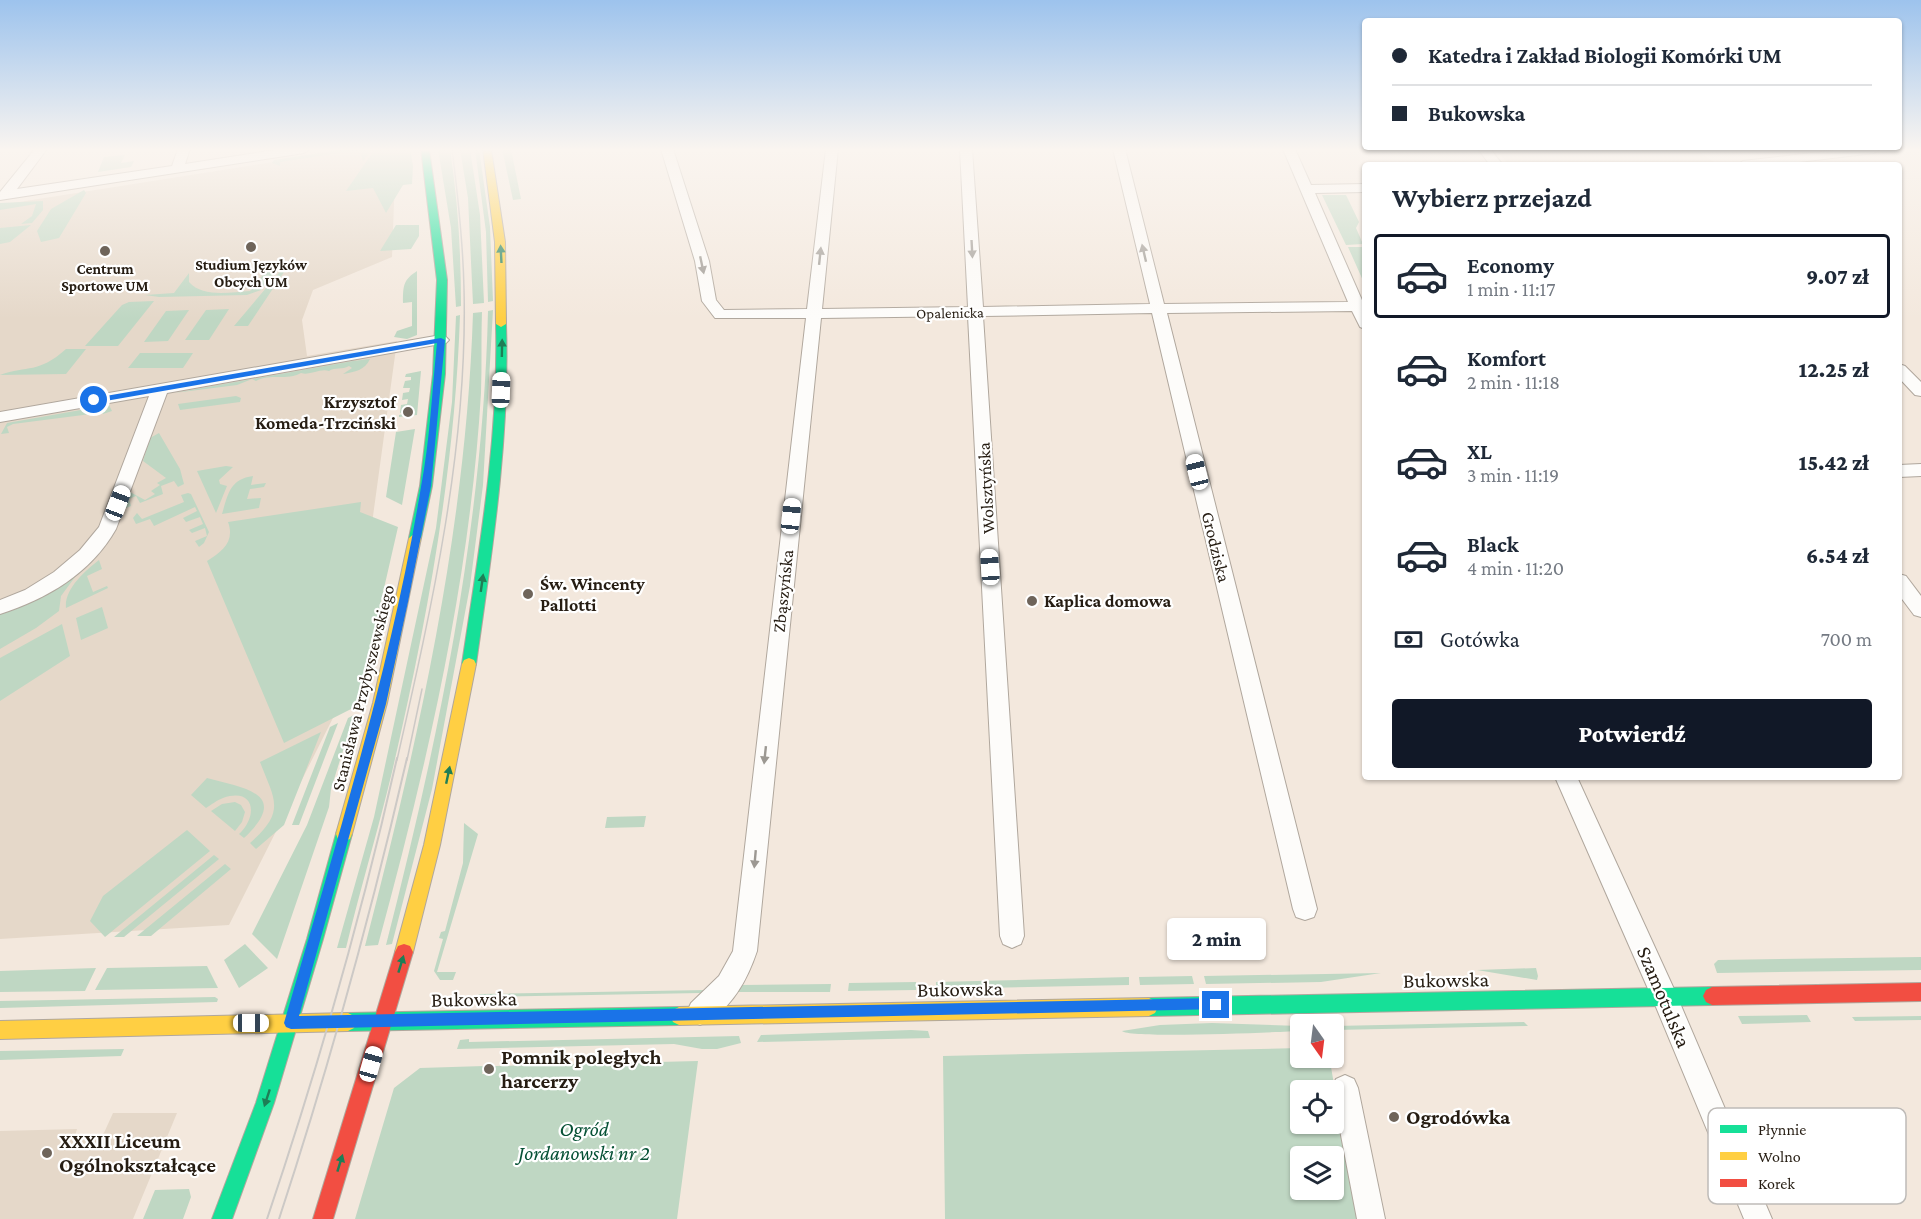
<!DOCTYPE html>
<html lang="pl">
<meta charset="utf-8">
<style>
body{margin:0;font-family:"Crimson Pro",serif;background:#f2f2f3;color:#1f2937;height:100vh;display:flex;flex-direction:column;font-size:22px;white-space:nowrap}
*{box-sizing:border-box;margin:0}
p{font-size:20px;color:#747a83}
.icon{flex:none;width:33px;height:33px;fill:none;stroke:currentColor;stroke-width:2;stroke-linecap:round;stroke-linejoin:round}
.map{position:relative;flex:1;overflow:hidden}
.drawer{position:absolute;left:1362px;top:162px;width:540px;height:618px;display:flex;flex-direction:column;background:#fff;border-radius:6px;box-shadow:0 2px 4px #0004}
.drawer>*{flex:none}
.hud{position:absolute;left:1362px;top:18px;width:540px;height:132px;border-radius:6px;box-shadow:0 2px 4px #0004;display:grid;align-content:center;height:132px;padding:0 30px;background:#fff}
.needle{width:39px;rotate:166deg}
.buttons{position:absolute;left:1290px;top:1014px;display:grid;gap:12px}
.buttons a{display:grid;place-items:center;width:54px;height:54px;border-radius:6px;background:#fff;box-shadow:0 2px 4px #0004;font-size:30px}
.end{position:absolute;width:27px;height:27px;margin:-14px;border:8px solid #1a73e8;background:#fff;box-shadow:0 0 0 3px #fff}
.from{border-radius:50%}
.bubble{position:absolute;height:42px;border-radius:6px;background:#fff;box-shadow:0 2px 4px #0004;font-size:20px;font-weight:800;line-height:42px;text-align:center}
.car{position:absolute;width:18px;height:36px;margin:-18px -9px;border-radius:8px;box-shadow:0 0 4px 2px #0007;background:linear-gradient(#fff 24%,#345 0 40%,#fff 0 76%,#345 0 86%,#fff 0)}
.hud b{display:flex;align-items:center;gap:21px;height:57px;font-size:22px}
.hud b+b{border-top:2px solid #e0e1e3}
.hud i{width:15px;height:15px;background:#1f2937}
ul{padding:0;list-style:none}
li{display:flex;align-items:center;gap:18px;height:84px;margin:0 12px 9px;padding:0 18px;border:3px solid transparent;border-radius:6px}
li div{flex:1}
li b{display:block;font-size:22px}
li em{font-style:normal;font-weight:800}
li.on{border-color:#111827}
li>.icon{width:54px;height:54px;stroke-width:1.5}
h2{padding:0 30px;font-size:27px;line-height:72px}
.pay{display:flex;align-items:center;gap:15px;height:66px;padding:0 30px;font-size:22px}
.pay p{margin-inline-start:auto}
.primary-button{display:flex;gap:12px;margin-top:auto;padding:12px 30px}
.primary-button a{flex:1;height:69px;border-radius:6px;background:#111827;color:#fff;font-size:24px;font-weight:800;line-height:69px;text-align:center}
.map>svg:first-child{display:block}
.education{fill:#e5d8c9}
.green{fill:#bfd7c3;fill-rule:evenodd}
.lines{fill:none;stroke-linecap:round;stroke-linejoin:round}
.street-casing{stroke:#b0a79d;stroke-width:2}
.fast-casing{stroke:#b0a79d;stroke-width:2}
.slow-casing{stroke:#b0a79d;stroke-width:2}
.jam-casing{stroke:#b0a79d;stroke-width:2}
.street{fill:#fdfcfa;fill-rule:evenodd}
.fast{fill:#16e098;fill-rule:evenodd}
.slow{fill:#ffcf43;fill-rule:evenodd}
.jam{fill:#f24e42;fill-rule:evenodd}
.tram-far1{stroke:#ccc9c6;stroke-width:1.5}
.tram{stroke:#ccc9c6;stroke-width:2}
.oneway{fill:#9c9892}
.oneway2{fill:#1e7e56}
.route{fill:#1a73e8}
.poi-dot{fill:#6e645a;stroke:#fff;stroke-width:2}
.labels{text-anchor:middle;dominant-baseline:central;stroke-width:4.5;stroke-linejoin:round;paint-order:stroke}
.far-poi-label{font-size:15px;font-weight:bold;fill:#261d13;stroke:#fff}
.far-street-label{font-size:15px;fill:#261d13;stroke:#fff}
.poi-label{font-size:18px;font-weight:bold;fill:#261d13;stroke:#fff;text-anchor:start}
.street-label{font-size:18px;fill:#261d13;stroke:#fff}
.near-street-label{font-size:21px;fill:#261d13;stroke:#fff}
.near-poi-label{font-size:21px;font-weight:bold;fill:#261d13;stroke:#fff;text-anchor:start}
.near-park-label{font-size:21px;font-style:italic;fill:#065135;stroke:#fff}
.key{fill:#fff;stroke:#bebbb8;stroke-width:1.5}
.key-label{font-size:16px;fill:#261d13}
</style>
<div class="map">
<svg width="1921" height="1219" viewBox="0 0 1921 1219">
<rect width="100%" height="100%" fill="#f3e8dd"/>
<path class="education" d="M356,149h40l-4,108 -79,33 -11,30 5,36 90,-15 -47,343 -121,241 -229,14v-734z
M1495,149h200l19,13 -24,3h-181z
M113,1113h64l-44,106h-133v-88l77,-2 -2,7 28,-1z"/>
<path class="green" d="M345,149h28l-10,12 -4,-11 -79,12v4l-8,-3 2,-3z
M375,149h35l3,17 -1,18 -9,1 -17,28 -13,-25 -27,3z
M438,149h12c8,52 11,104 11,157l-5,1 -5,-79z
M460,149h10l10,66 4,88 -11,1 -5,-106z
M475,149h3l2,7 10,71 3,74 -5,1 -2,-70z
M502,149h9l10,50 -8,1z
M125,155l-4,8 13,-2 -3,6 -33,5 6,-15z
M84,190l2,3 -27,45 -18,4 -4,-11 14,-22z
M1322,195h24l13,27 -3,6 7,16 -17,1z
M43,201v9l-11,13 -11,1 11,-8 4,-12 -36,6v-7z
M31,225l-21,17 -10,2v-16z
M396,225h23v11l-8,13 -31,2z
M1348,247h17v38z
M288,262l-2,7 -38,57h-14z
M282,263l-21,27 -14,5 -88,2 -14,-2 29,-2 15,-20v9c14,16 42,10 61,9l20,-25z
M417,271v64l-10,4 -13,-2 3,-6 15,-5v-24l-9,1c0,-17 0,-23 14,-32z
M154,301l-36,45h-33l37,-41 7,-3z
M229,309l-20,31h-24l21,-30z
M189,310l-21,31 -24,1 22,-31z
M493,310l-10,175 -13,101 -38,203 -40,155 -6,1c53,-208 97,-419 102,-634z
M482,312c-1,28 0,54 -1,81 -11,187 -54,372 -103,552l-13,1c54,-208 101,-417 108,-633z
M460,315c-5,154 -33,307 -68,457 -14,59 -32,117 -46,176h-9l37,-131 62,-289 16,-126 4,-86z
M66,349h20l-20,25 -66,1c28,-10 38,-1 66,-26z
M140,353h53l-10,15h-55z
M370,359c-5,11 -15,13 -27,15l9,-6 -3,-2c-7,4 -14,1 -20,5 -9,-3 -19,5 -28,2 -13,8 -32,0 -45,8l-4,-2 -15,6 -63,8 179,-32z
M421,371l-4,44 -18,2v-2l12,-3 -3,-2 -8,3 1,-8 6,-1 1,-5 -6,1 1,-7 6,-1 1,-4h-7l2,-7 6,-1v-3h-6l1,-3z
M236,396l5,2 -1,4 -60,8 -2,-6z
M109,405l3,6 -9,3 -2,-2 -9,3 -1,-1 -78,10 -6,3 2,6 -8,1 6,-11z
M415,429l-13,76 -16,-8 10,-65z
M159,433l21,36 4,15 -6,3 -4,-6 -13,5 2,8 -23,9 -4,-7 -7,3 2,7 -8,3 7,-17 15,8 10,-6 -4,-3 9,-6 -3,-2 9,-5 -23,-17 7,-23z
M226,466l7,1 -14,13 1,4 7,2 -11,27 -19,-42z
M253,476l-2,9 15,-2 -2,4 -14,2 -3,10 14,-1 -2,10 -37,6c6,-20 8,-35 31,-38z
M188,493l3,1 18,38 -5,11 -5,4 -4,-6 12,-5 -2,-8 -13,5 -3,-3 14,-6 -3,-7 -14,5 -3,-4 14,-7 -2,-4 -41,19 -4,-7 -14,5 -3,-6 4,-5 5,6 42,-17 -3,-7z
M361,502l-1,10 38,15 -32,140 -11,40 -71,36 -77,-182c16,-10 28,-20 21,-39z
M99,560l3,9 -15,7 6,16 14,-6 1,2 -42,20c-2,-19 19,-37 33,-48z
M78,573l-17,23 -2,15 -23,17 -36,21v-36z
M102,607l6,21 -27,12 -5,-22z
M62,624l8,32 -70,45v-43z
M354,715l-23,74 -2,18 -52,152 -25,-25 55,-109 41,-107z
M338,723l-39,102h-7l38,-98z
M321,732l-37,93 -28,24 -6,-6c36,-32 25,-42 10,-81z
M207,778c36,10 85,15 37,60l-5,-4c20,-19 15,-47 -16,-36 -6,2 -12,7 -17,10l-15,-13z
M235,802l6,3 4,7 -3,10 -7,9 -24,-20 11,-7z
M646,816l-2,11 -39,1 2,-11z
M464,823l14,11 -41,138h19l-3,8h-13l-6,-9 9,-32 -4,-1 2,-6 4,-1 18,-68z
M187,830l23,21 -105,86 -15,-16 13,-25z
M214,855l5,4 -95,78h-10z
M225,864l6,5 -80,67h-14z
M245,944l23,24 -29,20 -15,-28z
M1921,957v13l-204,3 -3,-9 4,-4z
M207,966l11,22 -123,2 12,-22z
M96,968l-11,23 -85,1v-21z
M1536,968l2,8 -1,4 -60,-10z
M1381,973l-60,9 -115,2 -2,-8z
M1192,976l2,8 -54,1 -1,-8z
M1129,977v8l-193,4v-7z
M916,982v8l-68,1 1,-8z
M831,984l-1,8h-95l6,-7z
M707,990l-6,3 -226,4 5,-3z
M215,997l3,2 -1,3 -217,6v-7z
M1807,1015l4,7 -69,2 -4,-8z
M1921,1016v4l-66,1 -3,-4z
M1524,1022l4,4 -194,4v-4z
M1212,1023l88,3v5c-23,1 -169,8 -178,0l38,-6z
M911,1030l17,1 2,7 -173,4 4,-7z
M739,1036l2,7 -24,6h-15l-28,-5 -217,5 3,-9 9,-1v3z
M1300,1048v10h13l10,8 8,1 26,152h-412l-2,-163zM1300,1090h34v34h-34zM1300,1156h34v34h-34z
M124,1049l-3,7 -121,4v-9z
M698,1061l-21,158h-322l39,-131 26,-20 64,-2 -2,8h11l2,-8z
M189,1189l2,8 -8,22h-40l12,-29z"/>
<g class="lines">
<defs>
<path id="street" d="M35,149h12l-30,40 155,-23 6,-17h12l-5,15 97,-15h28l-6,4 -304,47v-8z
M661,149h12l36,112 7,39 8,10 83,-1 19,-160h12l-16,160 146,-2 -8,-158h12l11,158 167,-3 -37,-155h12l39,155 184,-2 -65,-153h12l16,36 54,-1v8l-50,1 50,114v22l-5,-2 -8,-16 -185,2 150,596 -3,8 -9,3 -9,-3 -3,-8 -141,-596 -169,3 41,620 -3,8 -9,4 -9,-4 -3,-8 -32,-620 -147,2 -64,633c-10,30 -27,61 -57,74l-9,-4 -4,-9 4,-9 28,-27 14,-25 73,-633h-91l-13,-17 -7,-40z
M1478,149h12l13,16h-13z
M1846,149h34l-6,4 -100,12h-37l6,-4z
M441,335l5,2 3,3 -3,3 -279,50 -51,136c-25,44 -69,70 -116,85v-14l25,-10 29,-18 26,-22 19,-23 50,-131 -149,26v-10z
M1899,364l6,2 16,16v14l-6,-1 -16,-17z
M1921,464v12l-22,1v-12z
M1899,574l7,2 15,20v21l-7,-2 -15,-20z
M1555,777h22l97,212 98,230h-28l-88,-212z
M1345,1075l9,4 4,9 27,131h-28l-25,-131 4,-9z"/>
<path id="fast" d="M421,149h8l18,131 -2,94 -13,112 -11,52 -6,5 -6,-5 11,-52 13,-112 4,-94z
M501,321l5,3c4,114 -14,227 -30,340l-2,4h-10l-2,-4c17,-113 37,-226 34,-340z
M344,827l6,2 2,5 -29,105 -49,164 -42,116h-20l44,-116 51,-164 29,-105 2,-5z
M1712,987l6,3 3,6 -3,6 -6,3 -563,11 -6,-3 -3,-6 3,-6 6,-3z
M679,1007l6,3 3,6 -3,6 -6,3 -331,6 -6,-3 -3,-6 3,-6 6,-3z"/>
<path id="slow" d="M483,149h8l14,93 1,82 -5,3 -5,-3 -1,-82z
M415,533l6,5 -34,165 -35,131 -2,5 -6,2 -6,-2 -2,-5 37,-131 36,-165z
M469,658l5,2 2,4 -36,181 -27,107 -3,6 -6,2 -6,-2 -3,-6 29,-107 38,-181 2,-4z
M1149,998l6,3 3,6 -3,6 -6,3 -470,9 -6,-3 -3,-6 3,-6 6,-3z
M348,1013l6,3 3,6 -3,6 -6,3 -348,8v-18z"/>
<path id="jam" d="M404,944l6,2 3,6 -80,267h-20l82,-267 3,-6z
M1921,983v18l-209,4 -6,-3 -3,-6 3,-6 6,-3z"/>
</defs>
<use href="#street" class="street-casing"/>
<use href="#fast" class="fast-casing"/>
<use href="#slow" class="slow-casing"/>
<use href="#jam" class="jam-casing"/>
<use href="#street" class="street"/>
<use href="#fast" class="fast"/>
<use href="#slow" class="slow"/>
<use href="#jam" class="jam"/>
<path class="tram-far1" d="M397,760c35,-154 71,-313 67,-471 -1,-47 -6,-93 -12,-140
M407,760l15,-71"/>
<path class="tram" d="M267,1219c51,-151 95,-305 130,-461
M279,1219c50,-152 92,-305 128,-461"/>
</g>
<defs><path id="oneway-solid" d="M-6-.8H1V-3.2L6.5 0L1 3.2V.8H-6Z" transform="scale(1.5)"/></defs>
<g class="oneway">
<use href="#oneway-solid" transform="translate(972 249) rotate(87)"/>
<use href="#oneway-solid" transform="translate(1144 253) rotate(-103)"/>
<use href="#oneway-solid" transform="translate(820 256) rotate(-84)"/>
<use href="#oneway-solid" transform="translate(702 265) rotate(78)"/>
<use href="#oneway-solid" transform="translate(765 755) rotate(96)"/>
<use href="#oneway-solid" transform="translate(755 859) rotate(95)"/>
</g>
<g class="oneway2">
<use href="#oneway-solid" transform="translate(501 254) rotate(-93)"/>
<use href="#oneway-solid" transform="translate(502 348) rotate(-89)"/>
<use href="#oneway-solid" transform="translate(482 583) rotate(-82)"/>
<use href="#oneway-solid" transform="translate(448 775) rotate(-78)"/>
<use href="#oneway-solid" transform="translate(401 964) rotate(-73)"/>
<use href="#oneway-solid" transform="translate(267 1098) rotate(108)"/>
<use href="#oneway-solid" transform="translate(340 1163) rotate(-73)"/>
</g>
<linearGradient id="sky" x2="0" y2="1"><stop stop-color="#9dc3ed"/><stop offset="0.47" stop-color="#faf5f0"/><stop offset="1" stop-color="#faf5f0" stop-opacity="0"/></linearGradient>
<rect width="1921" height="319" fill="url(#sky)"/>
<path class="route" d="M441,338l4,2 -14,146 -23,116 -22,102 -87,312 917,-18 5,2 2,5 -2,4 -930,20 -5,-2 -2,-4c51,-177 107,-354 137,-536 9,-47 11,-96 16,-144l-343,60 -4,-3 4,-2z"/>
<g class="poi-dot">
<circle cx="251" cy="247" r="6"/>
<circle cx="105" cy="251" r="6"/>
<circle cx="408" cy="412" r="6"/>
<circle cx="528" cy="594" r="6"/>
<circle cx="1032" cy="601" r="6"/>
<circle cx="489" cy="1069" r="6"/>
<circle cx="1394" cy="1117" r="6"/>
<circle cx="47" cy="1153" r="6"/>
</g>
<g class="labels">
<g class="far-poi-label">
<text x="251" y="265">Studium Języków<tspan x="251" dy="17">Obcych UM</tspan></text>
<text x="105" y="269">Centrum<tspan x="105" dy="17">Sportowe UM</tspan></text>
</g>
<g class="far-street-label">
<text transform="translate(950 313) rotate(-1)">Opalenicka</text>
</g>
<g class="poi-label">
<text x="396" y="402" text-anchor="end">Krzysztof<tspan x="396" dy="21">Komeda-Trzciński</tspan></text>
<text x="540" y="584">Św. Wincenty<tspan x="540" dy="21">Pallotti</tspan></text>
<text x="1044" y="601">Kaplica domowa</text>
</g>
<g class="street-label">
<text transform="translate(986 488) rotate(-93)">Wolsztyńska</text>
<text transform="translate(1216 547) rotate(76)">Grodziska</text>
<text transform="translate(783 591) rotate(-84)">Zbąszyńska</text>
<text transform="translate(363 688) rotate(-76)">Stanisława Przybyszewskiego</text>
</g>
<g class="near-street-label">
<text transform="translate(1446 980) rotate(-1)">Bukowska</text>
<text transform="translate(960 989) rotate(-1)">Bukowska</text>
<text transform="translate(1664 997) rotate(67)">Szamotulska</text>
<text transform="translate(474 999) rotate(-1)">Bukowska</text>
</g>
<g class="near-poi-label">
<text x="501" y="1057">Pomnik poległych<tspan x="501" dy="24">harcerzy</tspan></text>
<text x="1406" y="1117">Ogrodówka</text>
<text x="59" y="1141">XXXII Liceum<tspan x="59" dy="24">Ogólnokształcące</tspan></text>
</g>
<g class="near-park-label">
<text x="584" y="1129">Ogród<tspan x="584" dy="24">Jordanowski nr 2</tspan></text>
</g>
</g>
<rect x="1708" y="1108" width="198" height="96" rx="9" class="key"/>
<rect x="1720" y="1125" width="27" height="8" fill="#16e098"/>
<rect x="1720" y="1152" width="27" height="8" fill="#ffcf43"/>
<rect x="1720" y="1179" width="27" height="8" fill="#f24e42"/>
<g class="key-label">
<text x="1758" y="1135">Płynnie</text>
<text x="1758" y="1162">Wolno</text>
<text x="1758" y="1189">Korek</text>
</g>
</svg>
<div class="buttons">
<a><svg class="needle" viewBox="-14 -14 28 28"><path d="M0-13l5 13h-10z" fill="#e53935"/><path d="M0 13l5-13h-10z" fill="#747a83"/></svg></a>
<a><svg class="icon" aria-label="locate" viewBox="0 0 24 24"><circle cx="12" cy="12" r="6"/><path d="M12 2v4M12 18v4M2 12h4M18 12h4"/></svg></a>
<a><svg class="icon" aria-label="layers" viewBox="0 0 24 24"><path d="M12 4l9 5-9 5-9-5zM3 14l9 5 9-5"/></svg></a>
</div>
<i class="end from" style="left:94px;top:400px"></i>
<i class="end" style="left:1216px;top:1005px"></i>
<div class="bubble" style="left:1167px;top:918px;width:99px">2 min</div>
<i class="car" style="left:501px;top:390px;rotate:2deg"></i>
<i class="car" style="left:1197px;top:472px;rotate:346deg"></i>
<i class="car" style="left:118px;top:503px;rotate:21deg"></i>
<i class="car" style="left:791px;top:516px;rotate:6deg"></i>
<i class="car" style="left:990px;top:567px;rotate:356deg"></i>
<i class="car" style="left:251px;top:1023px;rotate:90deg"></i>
<i class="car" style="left:371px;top:1064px;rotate:16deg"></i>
<div class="hud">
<b><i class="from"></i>Katedra i Zakład Biologii Komórki UM</b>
<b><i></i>Bukowska</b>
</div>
<section class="drawer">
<h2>Wybierz przejazd</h2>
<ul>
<li class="on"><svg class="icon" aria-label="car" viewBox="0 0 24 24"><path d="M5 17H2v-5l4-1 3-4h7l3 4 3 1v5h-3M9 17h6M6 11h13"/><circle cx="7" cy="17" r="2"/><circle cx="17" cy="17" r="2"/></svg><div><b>Economy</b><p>1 min · 11:17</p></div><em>9.07 zł</em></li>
<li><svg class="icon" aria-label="car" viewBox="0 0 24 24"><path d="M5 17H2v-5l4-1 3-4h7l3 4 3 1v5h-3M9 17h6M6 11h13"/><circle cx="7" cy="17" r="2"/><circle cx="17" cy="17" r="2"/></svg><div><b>Komfort</b><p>2 min · 11:18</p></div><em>12.25 zł</em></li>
<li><svg class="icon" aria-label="car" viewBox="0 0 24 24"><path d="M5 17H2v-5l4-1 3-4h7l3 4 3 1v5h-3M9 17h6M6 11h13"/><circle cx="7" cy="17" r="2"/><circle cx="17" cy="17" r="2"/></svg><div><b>XL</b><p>3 min · 11:19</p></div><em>15.42 zł</em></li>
<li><svg class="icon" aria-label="car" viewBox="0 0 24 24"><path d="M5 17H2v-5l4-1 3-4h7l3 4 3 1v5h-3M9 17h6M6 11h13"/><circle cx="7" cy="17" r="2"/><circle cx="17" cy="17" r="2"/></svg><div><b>Black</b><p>4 min · 11:20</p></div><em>6.54 zł</em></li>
</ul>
<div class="pay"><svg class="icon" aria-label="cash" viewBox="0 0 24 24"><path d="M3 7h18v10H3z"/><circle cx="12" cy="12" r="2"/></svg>Gotówka<p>700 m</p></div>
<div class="primary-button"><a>Potwierdź</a></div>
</section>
</div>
